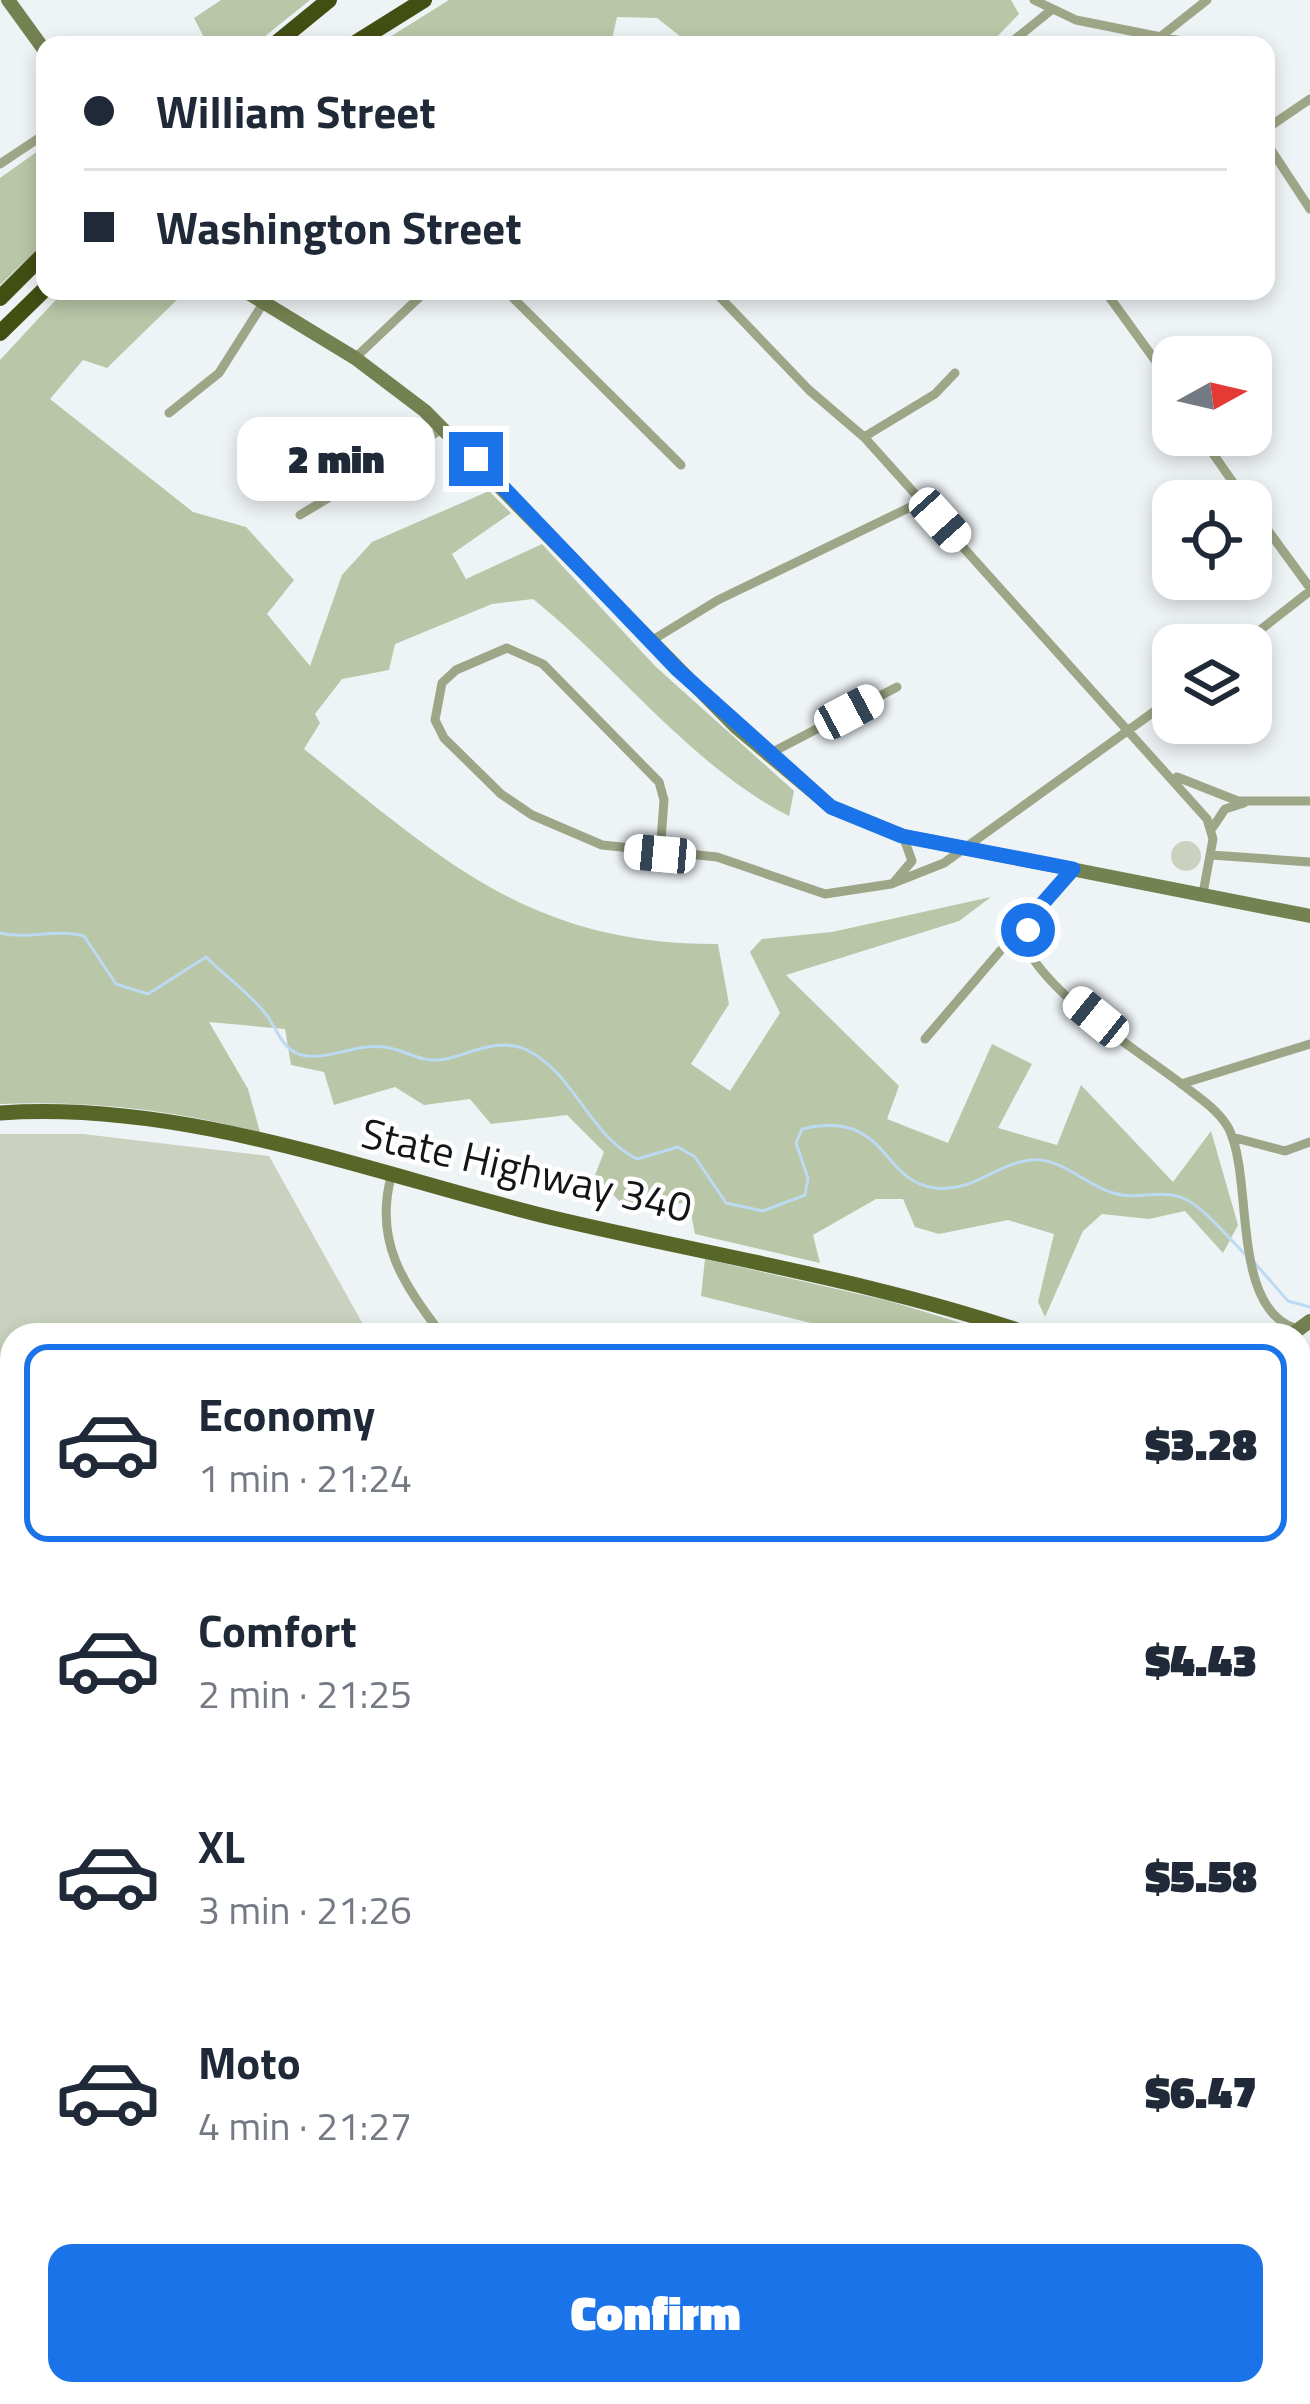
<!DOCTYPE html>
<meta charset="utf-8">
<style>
body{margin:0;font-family:"Titillium Web",sans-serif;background:#f6f6f7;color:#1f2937;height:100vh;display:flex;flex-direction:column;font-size:45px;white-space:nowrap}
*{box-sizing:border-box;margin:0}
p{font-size:39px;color:#747a83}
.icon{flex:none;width:66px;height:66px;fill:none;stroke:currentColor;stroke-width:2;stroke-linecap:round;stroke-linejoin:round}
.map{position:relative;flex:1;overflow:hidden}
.details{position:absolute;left:0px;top:1323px;width:1311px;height:1083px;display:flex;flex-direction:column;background:#fff;border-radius:36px 36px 0 0;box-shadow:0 6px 18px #0003}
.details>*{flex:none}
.top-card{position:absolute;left:36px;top:36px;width:1239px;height:264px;border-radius:24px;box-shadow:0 6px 18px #0003;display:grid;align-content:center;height:264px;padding:0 48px;background:#fff}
.needle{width:78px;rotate:82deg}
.controls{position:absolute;left:1152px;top:336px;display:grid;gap:24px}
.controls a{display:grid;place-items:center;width:120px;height:120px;border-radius:24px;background:#fff;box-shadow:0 6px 18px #0003;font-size:60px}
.end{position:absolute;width:54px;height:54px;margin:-27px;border:15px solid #1a73e8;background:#fff;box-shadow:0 0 0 6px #fff}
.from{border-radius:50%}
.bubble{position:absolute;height:84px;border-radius:24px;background:#fff;box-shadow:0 6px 18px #0003;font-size:39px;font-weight:800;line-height:84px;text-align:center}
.car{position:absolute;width:36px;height:72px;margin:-36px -18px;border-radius:15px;box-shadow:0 0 9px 3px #0007;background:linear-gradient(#fff 24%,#345 0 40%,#fff 0 76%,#345 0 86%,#fff 0)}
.top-card b{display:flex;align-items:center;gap:42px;height:114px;font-size:45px}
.top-card b+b{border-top:3px solid #e0e1e3}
.top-card i{width:30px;height:30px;background:#1f2937}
ul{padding:21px 0 0;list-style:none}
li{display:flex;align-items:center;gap:36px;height:198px;margin:0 24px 18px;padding:0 24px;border:6px solid transparent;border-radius:24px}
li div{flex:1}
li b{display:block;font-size:45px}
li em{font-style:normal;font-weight:800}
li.on{border-color:#1a73e8}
li>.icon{width:108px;height:108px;stroke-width:1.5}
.primary-button{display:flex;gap:24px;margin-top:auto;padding:24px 48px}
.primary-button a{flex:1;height:138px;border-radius:24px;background:#1a73e8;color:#fff;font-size:48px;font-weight:800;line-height:138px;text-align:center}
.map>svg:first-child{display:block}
.green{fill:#cad2bf}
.forest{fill:#b9c6a7}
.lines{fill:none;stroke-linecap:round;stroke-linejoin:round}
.stream{stroke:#bcdaf1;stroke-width:3}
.street{stroke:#9da686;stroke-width:9}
.secondary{stroke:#748151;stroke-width:14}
.primary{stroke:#586728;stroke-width:15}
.highway{stroke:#424f13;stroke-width:16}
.route{stroke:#1a73e8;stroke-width:15}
.labels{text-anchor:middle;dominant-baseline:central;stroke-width:9;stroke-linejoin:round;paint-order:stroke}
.street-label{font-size:42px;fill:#131516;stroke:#fff}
</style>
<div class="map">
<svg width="1310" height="2404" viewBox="0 0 1310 2404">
<rect width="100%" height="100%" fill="#eef3f6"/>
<path class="green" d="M1171 856a15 15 0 1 1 30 0a15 15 0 1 1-30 0Z
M0,1134h83l186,22 100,179h-357v980l-12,-32z
M41,2394h795l-12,10h-779z"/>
<path class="forest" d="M221,0h89l-56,45h-46l-14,-27z
M449,0h562l8,14 -30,31h-298l-34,-27 -40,-1 -5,22 -21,6h-214z
M45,146v96l-45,43v-107z
M64,291h122l-79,77 -24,-8 -33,39 143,113 53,15 48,53 -27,34 43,52 32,-91 30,-33 117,-51 22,22 -59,41 14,25 76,-35 113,122 139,125 -5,25c-98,-50 -170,-148 -256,-217l-41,5 -97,40 -6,26 -47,9 -27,35 5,9 -16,26c137,110 226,196 414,195l11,60 -38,60 39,27 50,-78 -30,-61 12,-13 70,-7 159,-35 -32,24 -173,54 113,111 -12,33 61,24 44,-99 40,20 -34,64 59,17 24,-60 92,97 38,-51 27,94 -15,28 -38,-42 -36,8 -47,-5 -19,17 -38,86 -7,-15 16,-68 -46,-14 -69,14 -24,-7 -12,-28h-27l-63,36 7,28 -125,-29 -6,-31 -66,2 -28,-30 9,-23 -37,-37 -76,9 -21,-25 -46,6 -29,-18 -61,18 -10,-33 -33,-7 -6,-36 -76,-7 39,67 12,43c-87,-22 -170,-32 -260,-28v-744z
M705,1259l184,42 112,34h-141l-159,-39z
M1310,1541v238l-11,-1v-227z
M1299,1850l11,1v195l-11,8z
M1299,2180h11v224h-188l-2,-5 -20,5h-141l-5,-10h345z
M0,2321l12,21v52h30l5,10h-47z"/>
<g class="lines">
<path class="stream" d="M0,933c30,7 56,-5 84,3l32,48 32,10 58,-37c19,19 43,36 60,57 11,15 16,36 36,41 26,6 55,-12 82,-8 24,3 36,17 62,12 26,-6 54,-22 81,-9 48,24 61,84 110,109l41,-12 17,10 31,46 37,8 42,-16 3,-17 -12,-35 6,-14c87,-20 77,52 133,59 37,5 61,-24 95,-28 29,-4 56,25 83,33 23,8 49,-5 72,6 22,11 43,39 61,56
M1253,1261l35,40 22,6"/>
<path class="street" d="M1034,0l42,20 125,25
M1008,45l42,-34
M1150,45l57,-45
M1266,129l44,-30
M1266,142l44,67
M0,164l45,-30
M506,291l175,174
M714,291l95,99 55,47 343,382 6,20 -10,54
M1105,291l68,94
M355,358l71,-67
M169,413l50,-40 45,-71
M1200,435l46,66
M864,437l71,-43 20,-21
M1251,507l59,81
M300,515l144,-87
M651,641l67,-41 205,-99
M1241,645l69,-54
M767,755l130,-68
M1177,777l61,24h72
M1213,827l12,-18 19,-6
M660,854l4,-54 -5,-18 -116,-118 -36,-16 -51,22 -14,13 -7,37 9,18 57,56 31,21 70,30 115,12 108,37 66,-10 53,-21 229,-165
M1211,855l99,7
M1073,869l-43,53v32c30,49 107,96 153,131 16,13 36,25 46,44 25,51 1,180 68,200
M895,881l17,-20 -9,-25
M925,1039l76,-89 26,-16
M1181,1084l129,-40
M1232,1137l53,14 25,-9
M391,1177c-17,65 12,106 51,158
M1299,2169h11"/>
<path class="secondary" d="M8,0l37,51
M245,291l110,67 70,53 312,317 94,79 72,29 407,80
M1291,1335l19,-14"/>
<path class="primary" d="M0,1113c187,-13 373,61 553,105 160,38 323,63 479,117
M1299,1532l11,-10
M842,2404l17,-10"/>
<path class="highway" d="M274,45l55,-45
M352,45l72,-45
M0,298l45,-45
M0,333l45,-44"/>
</g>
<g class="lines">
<path class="route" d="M476,459l202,211 153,137 71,29 171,33 -36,41 -9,20"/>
</g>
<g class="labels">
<g class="street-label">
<text transform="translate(527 1169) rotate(13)">State Highway 340</text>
</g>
</g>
</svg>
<div class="controls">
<a><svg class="needle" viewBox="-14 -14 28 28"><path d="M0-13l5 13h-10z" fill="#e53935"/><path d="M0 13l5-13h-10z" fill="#747a83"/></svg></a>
<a><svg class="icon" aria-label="locate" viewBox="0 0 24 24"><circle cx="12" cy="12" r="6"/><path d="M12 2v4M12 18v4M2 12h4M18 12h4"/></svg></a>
<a><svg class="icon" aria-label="layers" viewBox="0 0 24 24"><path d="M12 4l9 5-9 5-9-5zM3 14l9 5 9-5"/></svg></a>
</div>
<i class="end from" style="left:1028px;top:930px"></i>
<i class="end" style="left:476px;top:459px"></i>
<div class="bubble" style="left:237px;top:417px;width:198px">2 min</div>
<i class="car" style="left:940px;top:520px;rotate:138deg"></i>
<i class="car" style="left:849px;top:712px;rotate:62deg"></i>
<i class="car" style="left:660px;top:854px;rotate:275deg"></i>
<i class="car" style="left:1096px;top:1017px;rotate:309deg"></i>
<div class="top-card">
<b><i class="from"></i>William Street</b>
<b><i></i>Washington Street</b>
</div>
<section class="details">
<ul>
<li class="on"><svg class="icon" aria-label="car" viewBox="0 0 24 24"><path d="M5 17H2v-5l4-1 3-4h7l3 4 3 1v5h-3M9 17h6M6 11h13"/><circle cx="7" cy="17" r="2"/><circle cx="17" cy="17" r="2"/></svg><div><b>Economy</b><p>1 min · 21:24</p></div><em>$3.28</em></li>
<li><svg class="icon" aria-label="car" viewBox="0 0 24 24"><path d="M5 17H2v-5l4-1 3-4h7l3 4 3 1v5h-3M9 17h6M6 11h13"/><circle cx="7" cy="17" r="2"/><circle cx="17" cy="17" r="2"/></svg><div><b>Comfort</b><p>2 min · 21:25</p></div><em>$4.43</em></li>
<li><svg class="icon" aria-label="car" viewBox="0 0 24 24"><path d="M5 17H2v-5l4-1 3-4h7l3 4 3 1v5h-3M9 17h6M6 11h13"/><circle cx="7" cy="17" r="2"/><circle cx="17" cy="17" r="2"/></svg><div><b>XL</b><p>3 min · 21:26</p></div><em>$5.58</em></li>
<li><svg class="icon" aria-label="car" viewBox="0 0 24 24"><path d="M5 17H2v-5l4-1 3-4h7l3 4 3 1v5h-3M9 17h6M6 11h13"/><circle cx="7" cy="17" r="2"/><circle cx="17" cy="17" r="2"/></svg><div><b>Moto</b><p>4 min · 21:27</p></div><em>$6.47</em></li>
</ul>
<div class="primary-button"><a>Confirm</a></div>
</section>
</div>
